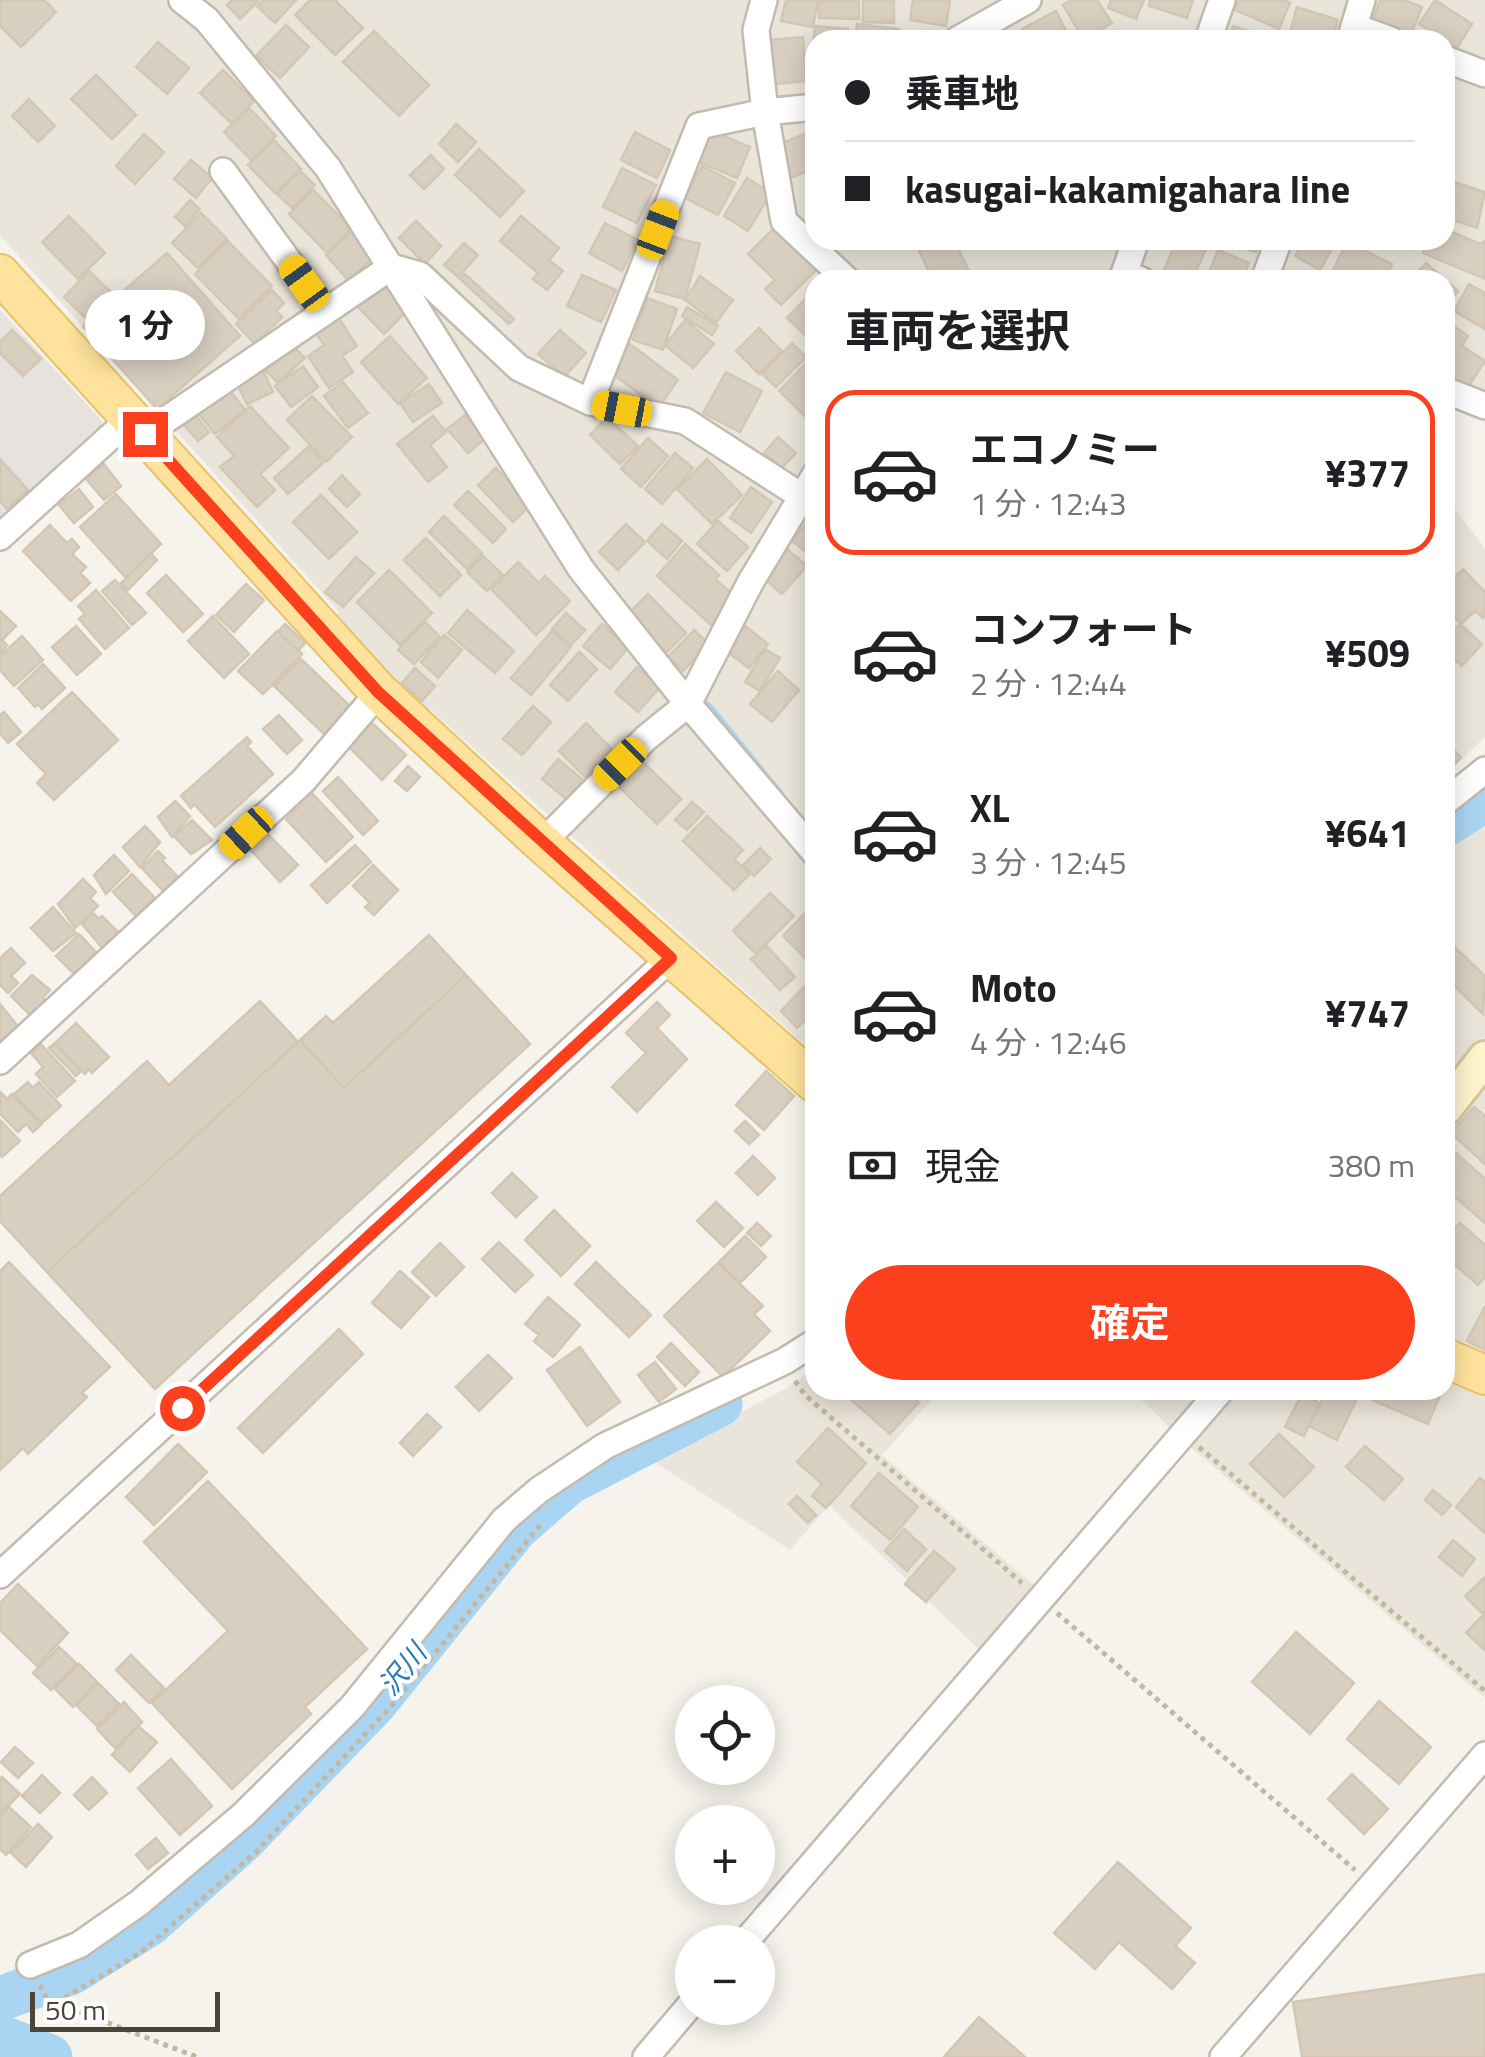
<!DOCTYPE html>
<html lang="ja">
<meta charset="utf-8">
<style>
body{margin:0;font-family:"Titillium Web","Noto Sans JP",sans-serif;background:#f2f2f2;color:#202124;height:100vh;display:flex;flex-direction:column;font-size:38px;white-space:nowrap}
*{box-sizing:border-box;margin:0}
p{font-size:32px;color:#757577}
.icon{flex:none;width:55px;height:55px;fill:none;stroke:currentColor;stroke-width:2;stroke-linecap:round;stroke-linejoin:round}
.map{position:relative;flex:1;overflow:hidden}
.drawer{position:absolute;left:805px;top:270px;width:650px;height:1130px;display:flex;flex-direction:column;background:#fff;border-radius:30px;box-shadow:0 5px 25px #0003}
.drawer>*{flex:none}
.banner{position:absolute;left:805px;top:30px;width:650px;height:220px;border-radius:30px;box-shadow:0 5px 25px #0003;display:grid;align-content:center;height:220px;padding:0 40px;background:#fff}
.controls{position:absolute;left:675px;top:1685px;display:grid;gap:20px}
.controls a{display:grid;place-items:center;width:100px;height:100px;border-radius:50%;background:#fff;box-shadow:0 5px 25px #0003;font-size:50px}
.scale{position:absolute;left:30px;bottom:25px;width:190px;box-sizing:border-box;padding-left:10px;border:5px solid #4b4439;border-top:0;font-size:28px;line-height:35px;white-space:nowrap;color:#4b4439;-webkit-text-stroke:8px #fff;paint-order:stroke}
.end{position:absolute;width:45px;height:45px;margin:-22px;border:12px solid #fc3f1d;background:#fff;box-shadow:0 0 0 5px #fff}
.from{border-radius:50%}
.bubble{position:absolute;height:70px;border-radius:35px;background:#fff;box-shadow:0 5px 25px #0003;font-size:32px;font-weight:700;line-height:70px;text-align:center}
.car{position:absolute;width:30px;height:60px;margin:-30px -15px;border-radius:12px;box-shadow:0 0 8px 2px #0007;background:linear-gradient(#f5c518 24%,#345 0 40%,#f5c518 0 76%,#345 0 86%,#f5c518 0)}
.banner b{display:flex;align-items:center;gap:35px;height:95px;font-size:38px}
.banner b+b{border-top:2px solid #e0e0e0}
.banner i{width:25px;height:25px;background:#202124}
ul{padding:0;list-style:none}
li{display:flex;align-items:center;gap:30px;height:165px;margin:0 20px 15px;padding:0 20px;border:5px solid transparent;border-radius:30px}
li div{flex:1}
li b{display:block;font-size:38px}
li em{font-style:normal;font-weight:700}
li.selected{border-color:#fc3f1d}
li>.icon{width:90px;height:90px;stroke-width:1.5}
h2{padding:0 40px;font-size:45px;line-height:120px}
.pay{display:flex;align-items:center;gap:25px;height:110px;padding:0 40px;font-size:38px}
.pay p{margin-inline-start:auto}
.primary-button{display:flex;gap:20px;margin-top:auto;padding:20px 40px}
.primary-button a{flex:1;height:115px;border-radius:60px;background:#fc3f1d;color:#fff;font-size:40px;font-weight:700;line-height:115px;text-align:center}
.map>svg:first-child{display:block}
.residential{fill:#eae5da;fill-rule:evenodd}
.industrial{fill:#e6e2dd}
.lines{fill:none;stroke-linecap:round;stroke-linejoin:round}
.stream{stroke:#a9d4f2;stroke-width:8}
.river{stroke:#a9d4f2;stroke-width:45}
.building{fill:#d8cfc1;stroke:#d3c7b4;stroke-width:2.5}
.street-casing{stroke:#c2bbae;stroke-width:30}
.secondary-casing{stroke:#d6c79b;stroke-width:38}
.primary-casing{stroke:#e6c16a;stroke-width:42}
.path{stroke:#c4b79f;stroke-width:5;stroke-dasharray:5 5;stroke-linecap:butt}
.street{stroke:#fff;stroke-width:25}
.secondary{stroke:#fff3cd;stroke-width:32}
.primary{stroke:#ffe39c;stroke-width:38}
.route{stroke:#fc3f1d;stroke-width:12}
.labels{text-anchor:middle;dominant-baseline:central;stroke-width:8;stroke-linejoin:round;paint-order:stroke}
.water-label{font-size:28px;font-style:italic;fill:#2e7ab2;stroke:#fff}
</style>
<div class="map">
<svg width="1485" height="2057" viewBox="0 0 1485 2057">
<rect width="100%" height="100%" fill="#f6f3ec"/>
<path class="residential" d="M0,0h1485v397l-40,-12v-105h-630v774l-383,-343 -9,-2 -93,-89 9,-8 -339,-377zM815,40h630v200h-630z
M1445,495l40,54v188l-40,38z
M1485,818v880l-297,-253 -57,-55h314v-542z
M815,1368v22h126l-59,65 169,145 -57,64 -165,-159 -39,45 -140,-91 137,-71z"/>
<path class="industrial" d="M0,310l102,111 -1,13 -101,90z"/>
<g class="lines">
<path class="stream" d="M697,698l13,10 69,85"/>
<path class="river" d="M1445,825l40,-26
M0,1999l72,-27 77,-48 94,-84 132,-137 141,-175 53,-46 151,-78
M0,2037l50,20"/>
</g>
<path class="building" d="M0,0h44l12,12 -35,35 -21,-21z
M232,0h27l-19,19 -13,-14z
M264,0h32l-21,23 -18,-17z
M310,0h25l28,28 -28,27 -40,-40z
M786,0h32l-5,27 -32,-6z
M863,0h31v23l-31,-1z
M913,0h37l-4,26 -36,-6z
M1072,0h25l15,23 -28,17 -21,-35z
M1111,0h33l-8,19 -28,-11z
M1150,0h43l-6,18 -38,-12z
M1239,0h44l7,3 -11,26 -44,-19z
M1380,0h24l18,7 -13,33 -39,-14z
M1435,0l37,24 -15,24 -38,-24z
M819,1h40v18l-40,-1z
M1297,7l41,13 -6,20h-20l-22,-7z
M1056,11l14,27 -43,2 -5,-11z
M857,24l42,5 -2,11h-42z
M286,25l23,22 -29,31 -24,-22z
M815,26l33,3 -1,11h-32v19h-4z
M1233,26l41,14h-46z
M374,31l55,54 -30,31 -56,-54z
M803,37l3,44 -32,3 -4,-44z
M158,42l31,26 -22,26 -31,-27z
M223,70l31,31 -22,23 -32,-31z
M96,75l40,40 -24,24 -41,-40z
M29,99l26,27 -17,16 -26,-26z
M249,108l27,28 -25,24 -27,-28z
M456,124l20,18 -18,20 -19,-18z
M815,130v38l-25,10 -13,-33z
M712,131l38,16 -13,31 -38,-16z
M635,132l35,18 -13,28 -36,-18z
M144,134l20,18 -29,32 -19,-18z
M274,140l27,29 -26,24 -27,-28z
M479,149l45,42 -24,26 -45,-42z
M431,155l13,14 -20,20 -14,-14z
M191,160l21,18 -16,20 -22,-19z
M702,166l33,17 -17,32 -33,-17z
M622,168l34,17 -19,38 -34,-16z
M300,171l15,14 -23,23 -15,-14z
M747,178l24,15 -23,38 -24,-15z
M1451,181l34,11 -8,36 -32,-11v-19z
M313,190l38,38 -24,25 -38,-39z
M190,200l10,9 -15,17 -10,-9z
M201,213l26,26 -29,29 -26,-25z
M69,216l36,37 -27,26 -36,-37z
M521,216l38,32 -10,12 14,11 -16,19 -14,-11 5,-6 -38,-32z
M416,221l25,25 -16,18 -26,-26z
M605,223l33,17 -16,31 -33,-18z
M776,226l42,42 -37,37 -16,-16 10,-9 -27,-26z
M1445,229l35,15 5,-3v38l-62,-26 6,-13h16z
M351,232l22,26 -25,22 -22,-25z
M670,236l30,8 -15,55 -30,-8z
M931,240h23l15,31 -18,9h-18l-16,-33z
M1177,240l29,9 -14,31 -28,-10z
M1218,240h42l-4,12z
M1304,240l32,2 -16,28 -25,-14z
M228,241l44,45 -33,33 -44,-45z
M1347,242l45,22 -8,16h-36l-16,-8z
M464,243l14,12 -20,22 -14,-12z
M1218,250l31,13 -7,17h-36z
M167,253l73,83 -83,73 -74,-83z
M1426,263l32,28 -13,15v-26h-34z
M89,271l22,21 -26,26 -21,-21z
M465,274l49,45 -5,5 -49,-45z
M582,275l34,15 -15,32 -34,-16z
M700,276l33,24 -17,23 -31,-23z
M383,282l26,27 -25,25 -26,-27z
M1469,284l16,9v36l-31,-18z
M815,289v36l-10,10 -18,-17z
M272,290l12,13 -8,8 6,6 -27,27 -19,-20z
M647,298l30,11 -14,41 -30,-10z
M687,307l31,19 -6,9 -30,-19z
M338,317l19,29 -15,10 11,16 -24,16 -21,-32 16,-11 -9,-13z
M685,320l29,24 -21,24 -28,-23z
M1452,325l16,11 -6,10 23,15 -17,26 -23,-14v-39z
M759,328l23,23 -23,23 -23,-23z
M12,330l29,29 -18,17 -23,-23v-11z
M560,330l26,23 -22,24 -26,-23z
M390,336l37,42 -29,26 -37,-42z
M288,341l17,17 -27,25 -16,-16z
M792,343l14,14 -30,30 -14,-13z
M630,344l48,36 -20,28 -48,-36z
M806,363l9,8v55l-36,-35z
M261,366l12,26 -26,12 -13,-26z
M303,366l15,21 -27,20 -16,-21z
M726,372l36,19 -22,41 -37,-19z
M343,382l25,31 -20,15 -24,-32z
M224,383l21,27 -30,24 -22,-27z
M429,384l13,19 -29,19 -13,-19z
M312,396l40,41 -26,25 -39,-42z
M250,406l39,42 -29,26 15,16 -18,17 -37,-40 14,-11 -17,-19z
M465,415l20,24 -17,14 -21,-24z
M196,416l13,16 -11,9 -14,-16z
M433,416l13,16 -16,13 17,22 -19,15 -31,-38z
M607,417l31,29 -18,18 -30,-29z
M778,437l18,16 -14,15 -18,-15z
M648,438l20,18 -27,31 -20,-18z
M309,446l14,17 -35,31 -14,-16z
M675,453l18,15 -31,36 -17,-15z
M0,459l28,31 -21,19 -7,-8z
M707,459l35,36 -30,29 -35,-35z
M104,464l17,22 -17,14 -18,-21z
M496,468l35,37 -18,17 -35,-37z
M342,475l18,19 -13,13 -18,-18z
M751,487l21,15 -21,31 -21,-15z
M79,489l14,18 -19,16 -15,-18z
M468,491l38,38 -13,14 -39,-38z
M116,494l45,50 -35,34 -46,-51z
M321,495l36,37 -28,27 -36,-37z
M815,513v46l-23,-18z
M444,516l38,37 -15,16 -38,-37z
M718,521l30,26 -21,24 -30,-27z
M626,524l19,18 -27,28 -19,-18z
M662,524l20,17 -15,18 -20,-18z
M50,525l17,18 5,-4 7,8 -7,7 14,13 -6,6 10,10 -19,18 -48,-50z
M426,538l35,37 -21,21 -36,-36z
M685,544l34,31 -4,4 21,18 -25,28 -54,-49z
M787,549l20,17 -25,28 -20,-17z
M151,554l6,6 -29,30 -7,-7z
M483,556l20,19 -16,16 -20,-19z
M356,557l18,16 -31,34 -18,-15z
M518,562l21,21 6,-7 25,25 -34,34 -45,-46z
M1463,569l22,23v24l-2,2 -8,-7 -14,13 -16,-17v-37l8,9z
M389,570l43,43 -32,32 -43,-43z
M166,575l37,39 -20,18 -36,-39z
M115,580l31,33 -14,12 -30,-34z
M246,584l18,16 -30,32 -18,-17z
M96,590l33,38 -24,21 -26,-30 6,-5 -7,-8z
M648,594l38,39 -20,20 -38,-39z
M467,610l47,41 -19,22 -47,-40z
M0,611l16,15 -14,14 5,5 -7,8z
M566,613l19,17 -14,15 -19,-16z
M213,616l36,38 -25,24 -36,-37z
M425,622l15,15 -26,27 -16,-14z
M285,624l20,19 -7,8 -20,-19z
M602,624l27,23 -19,22 -27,-23z
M1460,624l22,20 -20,22 -17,-15v-10z
M76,626l25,28 -24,21 -25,-28z
M745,626l23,18 -19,24 -23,-17z
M694,630l15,14 -26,27 -15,-14z
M277,631l25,23 -39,40 -25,-23z
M552,631l19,16 -40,48 -20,-17z
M444,635l18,15 -24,28 -17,-16z
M22,636l21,24 -29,26 -14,-16v-14z
M765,649l15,9 -20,33 -15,-9z
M579,652l18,17 -29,32 -18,-16z
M301,659l49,47 -24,30 -52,-50z
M43,664l22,24 -23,21 -4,-5 -3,3 -17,-19z
M637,667l23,20 -22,25 -23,-20z
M415,668l20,18 -13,15 -20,-18z
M778,671l21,19 -27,32 -22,-18z
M72,692l46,48 -64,60 -17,-17 9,-9 -29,-30z
M533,706l18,16 -29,33 -19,-16z
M4,712l17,20 -13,11 -8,-10v-18z
M279,715l23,25 -15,14 -24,-25z
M372,723l34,32 -24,25 -33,-33z
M586,723l26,26 -27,28 -26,-26z
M247,737l4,5 -4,4 26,28 -58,53 -21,-23 -3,4 -10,-12z
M1445,739l16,19 -16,15z
M558,759l25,21 -17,19 -24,-20z
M643,762l38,37 -24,25 -38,-37z
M408,766l12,11 -13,14 -12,-10z
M338,777l40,44 -15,14 -40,-44z
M308,789l45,48 -27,25 -40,-43 16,-15 -5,-5z
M175,801l15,15 -18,21 -14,-20z
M692,802l12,10 -17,18 -12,-10z
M707,816l36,34 -9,9 16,15 -16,16 -51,-49z
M192,820l20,20 -21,14 -17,-18z
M145,826l15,16 -20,25 -17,-20z
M265,831l33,34 -18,17 -32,-35z
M355,845l16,17 -44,41 -16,-18z
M760,848l11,11 -17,17 -11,-11z
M158,851l7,7 -3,2 15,16 -12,17 -23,-25z
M114,855l15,16 -23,23 -12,-19z
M373,865l25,25 -24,25 -9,-8 5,-4 -17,-17z
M132,874l23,24 -19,18 -23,-24z
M83,879l13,13 -6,6 8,8 -23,22 -17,-24z
M770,893l24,23 -38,38 -23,-23z
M812,906l3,3v59l-32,-32z
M53,907l23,26 -23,18 -22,-23z
M93,913l6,6 3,-3 18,18 -16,16 -22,-26z
M79,934l17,18 -20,24 -20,-20z
M429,935l37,40 -122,113 -44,-48 26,-24 7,7z
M1446,939l39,37 -2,38 -38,-37z
M766,945l29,32 -15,13 -29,-31z
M11,948l14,15 -14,13 7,7 -10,10 -8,-8v-27z
M32,975l18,15 -7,7 5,5 -15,16 -22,-22z
M466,975l64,69 -375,345 -108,-117 253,-232 44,48z
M804,987l11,10v13l-18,18 -16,-17z
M260,1001l38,41 -251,230 -47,-51v-25l147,-135 22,24z
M657,1002l13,13 -13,13 30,31 -50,53 -25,-25 34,-34 -20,-20z
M0,1004l20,25 -17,16 -3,-3z
M76,1023l33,34 -17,16 -3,-4 -4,5 -30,-31z
M55,1043l26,28 -5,5 -27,-28z
M41,1044l34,37 -18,16 -21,-23 7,-7 -12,-14z
M766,1071l28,25 -30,34 -28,-25z
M28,1082l5,6 6,-6 22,24 -19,17 -28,-29z
M0,1092l7,7 5,-5 29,31 -8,7 -7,-8 -8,8 -18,-18z
M1474,1107l11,9v48l-34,-31z
M0,1120l20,21 -18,16 -2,-2z
M745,1121l14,14 -10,9 -14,-13z
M1448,1146l37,33v44l-40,-35z
M753,1156l22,22 -17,17 -22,-22z
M512,1173l25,24 -21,20 -24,-24z
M716,1202l27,26 -19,19 -27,-26z
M554,1210l36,36 -29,30 -36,-36z
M757,1223l14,13 -10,10 -14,-13z
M1460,1223l25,22v32l-7,8 -33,-29v-16z
M745,1236l21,21 -26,26 -21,-21z
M499,1242l34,33 -18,17 -33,-33z
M440,1243l24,24 -28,29 -24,-24z
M9,1262l101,105 -28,26 5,4 -59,57 -5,-6 -23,22v-199z
M596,1262l55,53 -22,22 -54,-53z
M718,1263l45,43 -9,8 16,17 -47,46 -59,-61z
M400,1271l29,26 -28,31 -29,-25z
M548,1297l32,28 -27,32 -19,-16 5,-6 -14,-11z
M1485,1306v44l-18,-9z
M339,1329l24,25 -100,99 -25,-25z
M671,1343l28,29 -14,14 -28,-29z
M580,1347l40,55 -33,24 -40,-56z
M488,1355l24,23 -33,33 -23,-24z
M655,1362l21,27 -17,13 -21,-27z
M840,1390h65l14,12 -29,32z
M1327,1390h34l-24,50 -28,-14z
M1373,1390h69l-14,34 -58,-25z
M1302,1394l17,9 -15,33 -19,-9z
M427,1414l14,13 -28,29 -13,-13z
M828,1428l38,35 -40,45 -14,-12 10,-12 -25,-22z
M1279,1434l35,33 -30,30 -34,-33z
M178,1444l29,28 -53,53 -28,-28z
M1365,1446l38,33 -19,21 -38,-33z
M879,1473l39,34 -28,33 -39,-34z
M1480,1478l5,4v51l-29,-26z
M208,1481l159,168 -62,58 6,7 -79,75 -80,-86 76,-72 -84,-89z
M1433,1490l18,15 -9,10 -17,-15z
M797,1496l19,19 -8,8 -19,-19z
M904,1529l22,20 -19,22 -22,-20z
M1453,1540l22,19 -13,17 -23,-19z
M934,1551l21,18 -29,33 -21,-18z
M1485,1577v33l-3,3 -17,-17z
M18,1584l50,49 -31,33 -37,-36v-27z
M1485,1613v37l-19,-17z
M1296,1632l58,51 -44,51 -58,-52z
M59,1647l18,17 -26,26 -18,-17z
M131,1655l33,33 -15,15 -33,-33z
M79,1664l18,18 -24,25 -18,-18z
M98,1683l21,21 -22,22 -21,-21z
M1379,1701l52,46 -32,37 -52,-45z
M124,1702l18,20 -27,26 -18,-19z
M138,1726l19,16 -27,30 -18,-17z
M15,1747l18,16 -15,15 -17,-16z
M171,1759l41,47 -32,29 -42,-47z
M1352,1774l36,35 -24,25 -36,-35z
M42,1775l18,18 -20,20 -18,-17z
M2,1777l18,17 -20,20v-35z
M92,1777l15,16 -18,17 -15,-15z
M9,1807l22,20 -25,28 -6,-6v-32z
M38,1824l14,13 -26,30 -15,-14z
M156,1838l12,15 -20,16 -12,-14z
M1118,1862l73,66 -16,18 20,17 -23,26 -53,-47 -24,27 -41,-36z
M1485,1974v83h-183l-9,-55z
M979,2017l46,40h-81z"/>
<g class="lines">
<defs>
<path id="street" d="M182,0l25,20 121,148 253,401 107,135 127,149
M764,0l-8,30 9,82 19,109 63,59
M1355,27l36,13
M957,40l71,-40
M1208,40l14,-40
M1350,40l12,-40
M1445,59l40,15
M223,171l102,140
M1136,240l-12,34 17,6
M1264,280l15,-40
M1445,390l40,16
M590,402l109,-276 66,-14 50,-5
M145,434l246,-167 29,8 99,93 71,34 95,19 130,84
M0,537l131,-119
M1445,802l40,-32
M542,843l104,-105 42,-34 62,-121 65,-108
M0,1061l304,-281 75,-88
M0,1575l671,-617
M745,1942l476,-552
M30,1965l49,-20 60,-42 104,-88 109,-108 152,-187 35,-30 66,-44 180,-85 30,-19
M646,2057l46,-54
M1223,2057l262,-302"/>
<path id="secondary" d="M1445,1109l40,-51"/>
<path id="primary" d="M0,274l379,418 163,151 273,240
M1445,1358l40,17"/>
</defs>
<use href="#street" class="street-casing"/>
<use href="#secondary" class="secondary-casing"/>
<use href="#primary" class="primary-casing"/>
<path class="path" d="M795,1381l10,14 217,188
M1199,1447l286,244
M1057,1613l298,257
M40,1985l5,11 11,7 141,54
M56,2003l84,-50 116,-101 139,-150 146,-178"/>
<use href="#street" class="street"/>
<use href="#secondary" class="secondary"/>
<use href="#primary" class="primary"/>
</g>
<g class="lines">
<path class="route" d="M145,434l233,258 293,266 -489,450"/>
</g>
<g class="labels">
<g class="water-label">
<text transform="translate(402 1669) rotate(-51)">沢川</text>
</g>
</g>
</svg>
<div class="controls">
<a><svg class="icon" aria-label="locate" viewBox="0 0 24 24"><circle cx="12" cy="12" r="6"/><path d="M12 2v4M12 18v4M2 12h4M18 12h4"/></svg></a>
<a>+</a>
<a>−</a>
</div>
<div class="scale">50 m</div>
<i class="end from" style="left:182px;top:1408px"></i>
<i class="end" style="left:145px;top:434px"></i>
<div class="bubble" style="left:85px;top:290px;width:120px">1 分</div>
<i class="car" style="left:658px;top:230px;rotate:21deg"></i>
<i class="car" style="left:304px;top:283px;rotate:324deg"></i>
<i class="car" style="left:622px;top:409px;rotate:281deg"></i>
<i class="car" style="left:620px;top:764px;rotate:225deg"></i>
<i class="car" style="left:246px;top:833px;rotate:227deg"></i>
<div class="banner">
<b><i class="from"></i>乗車地</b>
<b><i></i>kasugai-kakamigahara line</b>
</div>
<section class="drawer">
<h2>車両を選択</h2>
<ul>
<li class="selected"><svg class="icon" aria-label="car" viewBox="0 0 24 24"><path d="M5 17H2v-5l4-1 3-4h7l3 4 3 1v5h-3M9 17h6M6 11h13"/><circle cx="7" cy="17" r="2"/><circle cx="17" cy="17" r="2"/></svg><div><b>エコノミー</b><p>1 分 · 12:43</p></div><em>¥377</em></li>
<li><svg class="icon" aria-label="car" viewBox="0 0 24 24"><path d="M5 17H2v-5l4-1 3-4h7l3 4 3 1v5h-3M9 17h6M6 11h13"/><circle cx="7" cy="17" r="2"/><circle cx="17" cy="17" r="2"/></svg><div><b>コンフォート</b><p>2 分 · 12:44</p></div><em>¥509</em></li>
<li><svg class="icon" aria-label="car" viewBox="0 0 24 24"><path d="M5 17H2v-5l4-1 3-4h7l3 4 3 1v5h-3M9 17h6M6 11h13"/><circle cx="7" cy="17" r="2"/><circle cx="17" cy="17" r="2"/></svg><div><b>XL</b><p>3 分 · 12:45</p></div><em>¥641</em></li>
<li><svg class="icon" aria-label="car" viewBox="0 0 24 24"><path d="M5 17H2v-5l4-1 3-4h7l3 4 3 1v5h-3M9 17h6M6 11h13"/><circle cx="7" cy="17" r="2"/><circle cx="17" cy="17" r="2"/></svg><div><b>Moto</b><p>4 分 · 12:46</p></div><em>¥747</em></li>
</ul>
<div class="pay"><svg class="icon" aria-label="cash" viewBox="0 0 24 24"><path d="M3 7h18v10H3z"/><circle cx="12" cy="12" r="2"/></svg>現金<p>380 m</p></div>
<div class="primary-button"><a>確定</a></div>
</section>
</div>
